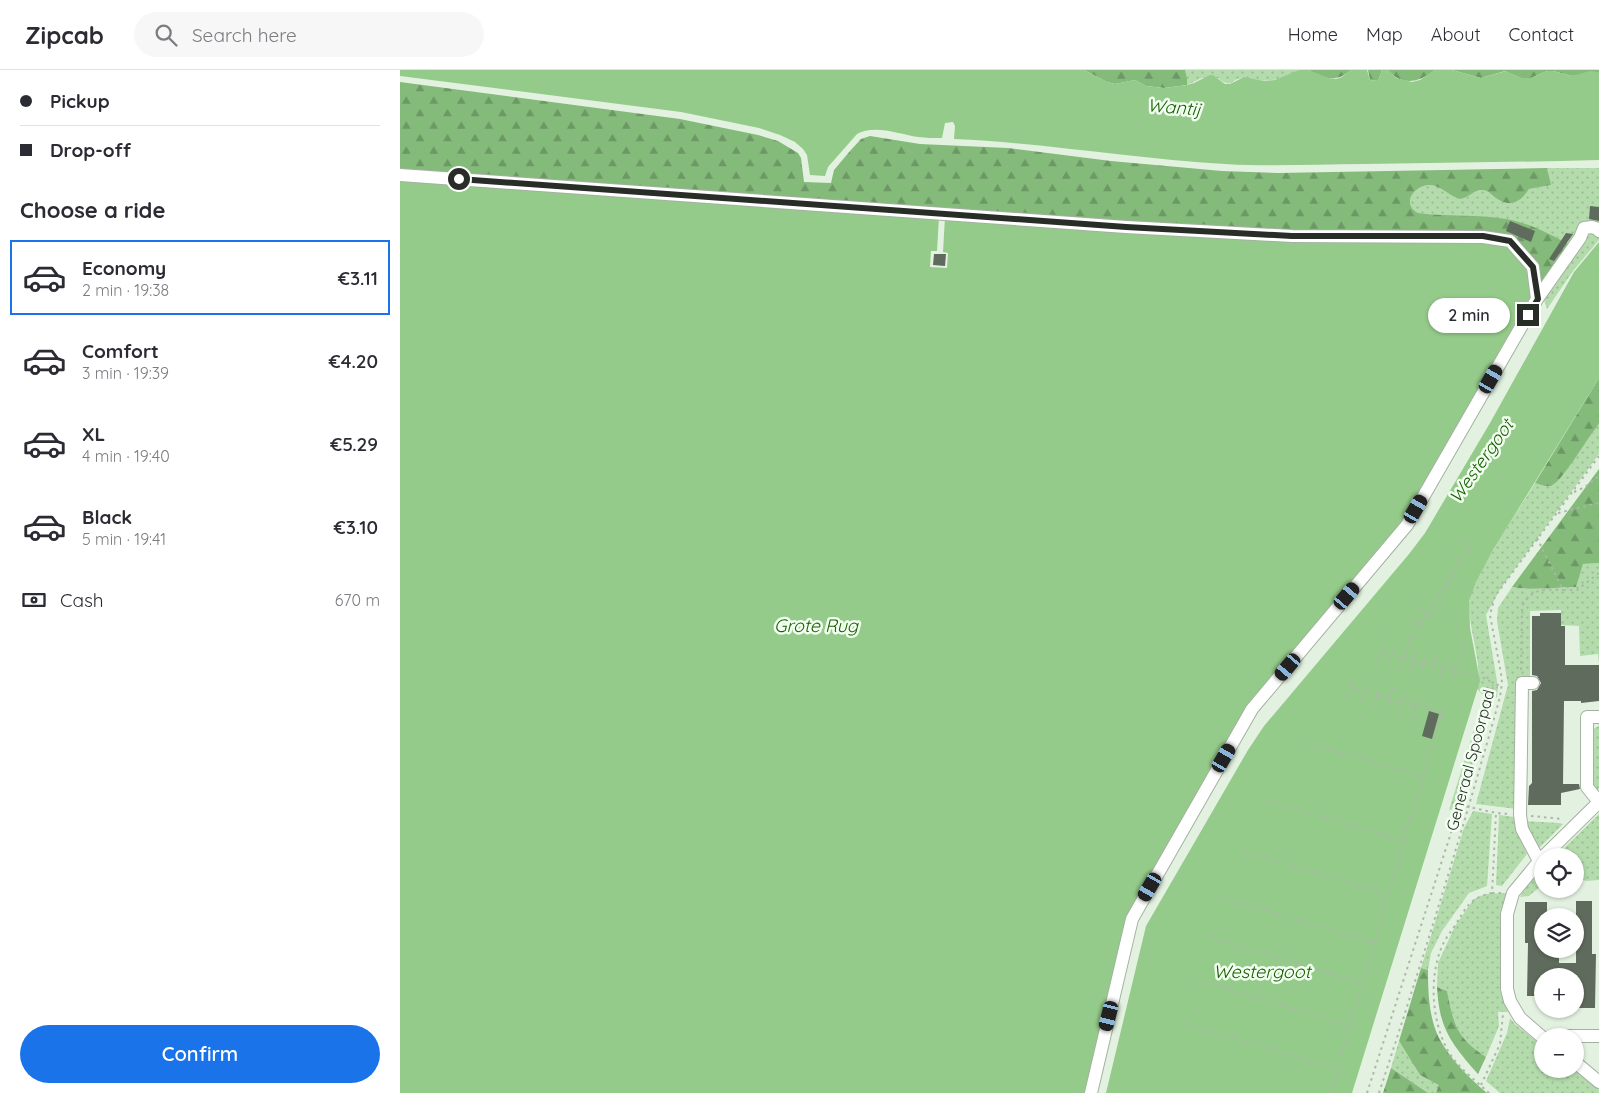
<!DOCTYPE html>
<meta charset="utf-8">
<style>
body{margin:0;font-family:Quicksand,sans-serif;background:#f7f7f7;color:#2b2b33;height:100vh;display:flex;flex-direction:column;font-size:19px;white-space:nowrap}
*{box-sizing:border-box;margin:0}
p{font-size:16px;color:#7c7c81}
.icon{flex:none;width:28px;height:28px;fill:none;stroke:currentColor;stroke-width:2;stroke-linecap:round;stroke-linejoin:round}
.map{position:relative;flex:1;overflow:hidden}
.drawer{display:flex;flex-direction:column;background:#fff;width:400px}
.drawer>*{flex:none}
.top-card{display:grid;align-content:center;height:110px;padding:0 20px;background:#fff}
.controls{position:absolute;left:1134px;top:778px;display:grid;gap:10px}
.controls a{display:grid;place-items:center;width:50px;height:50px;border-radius:50%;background:#fff;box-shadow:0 1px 4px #0004;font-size:25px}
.end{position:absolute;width:22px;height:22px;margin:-11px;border:6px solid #282d27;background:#fff;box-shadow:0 0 0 2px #fff}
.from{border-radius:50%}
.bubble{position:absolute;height:35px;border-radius:18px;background:#fff;box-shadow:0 1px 4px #0004;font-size:16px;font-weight:600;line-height:35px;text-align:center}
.car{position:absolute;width:15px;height:30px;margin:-15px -8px;border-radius:6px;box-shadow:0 0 4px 1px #0007;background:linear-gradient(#222 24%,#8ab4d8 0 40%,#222 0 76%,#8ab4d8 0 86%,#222 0)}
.top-card b{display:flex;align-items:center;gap:18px;height:48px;font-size:19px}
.top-card b+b{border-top:1px solid #e1e1e2}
.top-card i{width:12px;height:12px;background:#2b2b33}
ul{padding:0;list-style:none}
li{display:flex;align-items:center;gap:15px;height:75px;margin:0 10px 8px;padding:0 10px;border:2px solid transparent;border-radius:0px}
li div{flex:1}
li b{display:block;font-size:19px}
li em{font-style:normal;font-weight:600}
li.selected{border-color:#1a73e8}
li>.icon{width:45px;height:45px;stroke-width:1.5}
h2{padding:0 20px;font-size:22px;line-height:60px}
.pay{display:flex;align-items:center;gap:12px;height:55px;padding:0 20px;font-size:19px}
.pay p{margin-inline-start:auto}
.action{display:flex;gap:10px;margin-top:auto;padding:10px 20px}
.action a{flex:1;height:58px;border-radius:30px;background:#1a73e8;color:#fff;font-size:20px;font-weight:600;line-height:58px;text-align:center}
header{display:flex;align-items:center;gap:30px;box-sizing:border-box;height:70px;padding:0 25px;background:#fff;border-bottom:1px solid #e1e1e2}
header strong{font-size:24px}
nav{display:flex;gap:28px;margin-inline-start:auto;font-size:18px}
.search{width:350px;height:45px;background:#f7f7f7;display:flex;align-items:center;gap:12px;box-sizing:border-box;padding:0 18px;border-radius:28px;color:#7c7c81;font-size:19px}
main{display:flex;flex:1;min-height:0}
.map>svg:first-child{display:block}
.green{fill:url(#green-dots)}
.forest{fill:url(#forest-firs)}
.water{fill:#95cb8a}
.pier{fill:#e3f2e0}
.building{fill:#5f6b5c}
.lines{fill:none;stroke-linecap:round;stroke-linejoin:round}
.minor-casing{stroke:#a4b1a1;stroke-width:14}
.path{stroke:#abb7a8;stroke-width:2;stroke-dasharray:2.5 4;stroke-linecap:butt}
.minor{stroke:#fff;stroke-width:12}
.route{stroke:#282d27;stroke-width:6}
.labels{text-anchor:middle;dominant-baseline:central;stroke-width:5;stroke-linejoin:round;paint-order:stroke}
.street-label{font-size:16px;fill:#282d27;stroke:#f2fef0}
.water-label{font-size:18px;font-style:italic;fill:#165f01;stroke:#f2fef0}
</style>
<header>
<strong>Zipcab</strong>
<div class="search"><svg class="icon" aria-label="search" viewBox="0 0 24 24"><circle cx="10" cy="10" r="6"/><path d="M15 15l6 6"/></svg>Search here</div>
<nav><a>Home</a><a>Map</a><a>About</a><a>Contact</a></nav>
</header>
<main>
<section class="drawer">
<div class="top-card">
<b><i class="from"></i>Pickup</b>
<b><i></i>Drop-off</b>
</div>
<h2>Choose a ride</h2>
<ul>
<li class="selected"><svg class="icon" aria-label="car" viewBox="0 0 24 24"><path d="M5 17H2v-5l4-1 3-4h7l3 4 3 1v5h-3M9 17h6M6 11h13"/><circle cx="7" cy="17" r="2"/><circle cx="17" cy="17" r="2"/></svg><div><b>Economy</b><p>2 min · 19:38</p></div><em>€3.11</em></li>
<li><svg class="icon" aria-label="car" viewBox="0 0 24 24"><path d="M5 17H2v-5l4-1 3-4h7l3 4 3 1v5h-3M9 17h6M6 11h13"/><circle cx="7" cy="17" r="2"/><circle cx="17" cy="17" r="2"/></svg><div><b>Comfort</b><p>3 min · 19:39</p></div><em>€4.20</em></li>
<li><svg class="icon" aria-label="car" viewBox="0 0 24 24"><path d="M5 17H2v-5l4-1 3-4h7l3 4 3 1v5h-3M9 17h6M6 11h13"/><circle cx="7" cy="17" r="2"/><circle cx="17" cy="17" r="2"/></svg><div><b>XL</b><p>4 min · 19:40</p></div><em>€5.29</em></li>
<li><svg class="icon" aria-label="car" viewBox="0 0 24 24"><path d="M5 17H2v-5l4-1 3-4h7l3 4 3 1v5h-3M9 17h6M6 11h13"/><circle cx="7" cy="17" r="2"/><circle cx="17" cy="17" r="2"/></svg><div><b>Black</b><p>5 min · 19:41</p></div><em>€3.10</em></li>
</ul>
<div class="pay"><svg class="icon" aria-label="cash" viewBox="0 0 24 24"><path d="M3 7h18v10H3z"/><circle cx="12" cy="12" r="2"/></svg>Cash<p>670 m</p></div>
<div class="action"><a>Confirm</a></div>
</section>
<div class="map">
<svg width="1199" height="1023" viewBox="0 0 1199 1023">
<defs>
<pattern id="green-dots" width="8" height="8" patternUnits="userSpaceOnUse" patternTransform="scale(1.25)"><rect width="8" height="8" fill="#b3dbab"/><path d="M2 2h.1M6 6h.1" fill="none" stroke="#9abc93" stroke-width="1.8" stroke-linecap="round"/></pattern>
<pattern id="forest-firs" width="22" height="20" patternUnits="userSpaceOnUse" patternTransform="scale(1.25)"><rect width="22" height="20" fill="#84ba7a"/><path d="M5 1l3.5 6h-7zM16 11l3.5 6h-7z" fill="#6c9864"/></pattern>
</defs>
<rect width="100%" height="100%" fill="#e3f2e0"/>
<path class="green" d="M785,0h114c-12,8 -27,12 -41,10 -5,0 -12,-3 -16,-2 -12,1 -9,12 -24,0h-16l-15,7v-7z
M1147,98h52v72l-26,31 -26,38 -4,-12 27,-52 -38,-18 -114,-14c-17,-9 -4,-28 12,-28 11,1 21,9 30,14 8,-1 16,-10 22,-9 7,0 11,7 17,10 14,8 23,0 30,-11l21,-4z
M1199,353v31l-98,134 -15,27 12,72 -1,10 -7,2 -33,109 -8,2 34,-109v-6l-6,-6c7,-20 -9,-61 -8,-86 1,-12 9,-25 14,-35 16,-30 35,-57 52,-85l13,4 5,-2 10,-10z
M1199,493v101l-1,-10 -18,2 -1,-30 -18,-1v-15l-31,1v74h-5l-8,124 -41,-5 32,-119 -11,-64 1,-13 14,-21c21,4 42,0 63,0l8,-23z
M1199,656v62l-2,2 -5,-5 1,-56z
M1073,741l19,3 -5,72 -18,7 -27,38 -11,22 -3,17 -7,-2 43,-140z
M1199,744v66l-13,1 -11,-4v-21h-19z
M1099,745l16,2 1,11 11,26 -25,32 -6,-1z
M1125,751l34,2 4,1 -25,25 -4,-4z
M1142,799v16l-13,11 -9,1 10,-16z
M1107,823l-1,111 2,8h-10l1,14 -13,31c-30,-20 -32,-32 -39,-66l-10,-4 1,-24 17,-37 19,-27 11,-5z
M1110,948l5,6 27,22v23h30l27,21v3h-99l-14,-12 21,-48z
M999,971l21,34 20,10 -4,8h-8l-37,-25z"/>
<path class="forest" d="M684,0h101l2,8v7l-23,3 -18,-2 -11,-6 -20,4 -8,-2z
M909,0h42c-15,13 -26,9 -42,0z
M968,0h14l-4,11 -8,-1z
M988,0h47c-15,12 -33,17 -47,0z
M1052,0h147v2l-27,4 -19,-5h-6l-16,7h-10l-16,-7 -24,7z
M0,12l280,37 78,16 20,6 20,12 3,5 3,24 27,1 3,-13 16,-19 11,-12 9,-3 50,8 88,4 103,13 111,10 56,2 269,-5 4,17 -22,4c-7,11 -16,19 -30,11 -6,-3 -10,-10 -17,-10 -6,-1 -14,8 -22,9 -11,-3 -18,-13 -30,-14 -16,0 -29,19 -12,28 30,4 59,1 88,6 23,4 44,15 64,26l-28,47 -5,-24 -278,-38 -859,-59z
M1199,308v45l-3,5c-10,12 -34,54 -45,58 -5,2 -11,-2 -16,-3z
M1199,399v94l-16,1 -7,23c-22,0 -43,4 -64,0z
M1021,898l7,2c0,22 1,48 11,68 11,21 30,40 48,55h-51l3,-8 -19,-10 -21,-34z
M1037,917l10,4c7,34 9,46 39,66l-8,17c-27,-30 -39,-46 -41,-87z
M991,998l37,25h-45z"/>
<path class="water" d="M0,0h684l23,12 8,2 20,-4 11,6 18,2 23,-3 7,-2 16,-8h3l12,9h5l14,-7 20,4 11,-1 24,-10h10l19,8 8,1 6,-2 9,-7h16l3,10 8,1 4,-11h6l8,8 16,4 8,-2 15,-10h17l29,8 25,-7 15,7h10l16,-7h6l19,5 18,-5 9,1v88c-78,2 -156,3 -234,4 -47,0 -93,3 -140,0 -91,-5 -180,-21 -271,-25l1,-13 -2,-4 -8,1 -3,15c-8,0 -16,0 -24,-1 -19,-3 -44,-13 -61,-3l-29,33 -3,9 -15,-1 -3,-20 -4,-6 -8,-7 -15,-7 -21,-7 -78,-16 -281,-36z
M0,107l553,41 521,20 32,7 18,18 5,15 2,17 -2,8 -114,202 -152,186 -127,210 -49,192h-687z
M1199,172v136l-106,172 -17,32 -7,19 1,27 10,53 -128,412h-246l40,-167 102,-176 16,-24 145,-172 16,-21 65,-110 84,-151z"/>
<path class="pier" d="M539,147h6l-2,35 5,1 -1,15 -17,-1 1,-16h6z"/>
<path class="building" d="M1190,136l9,1v14l-10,-2z
M1110,151l25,10 -4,11 -25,-11z
M1166,163l7,1 -19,27 -5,-2z
M534,184h12l-1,12 -12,-1z
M1140,543h21v13h4v39h34v36l-18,2v-2h-17l-1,83h16l1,5 -19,4v12h-33l1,-19 3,-3v-92l5,-1 4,-7 -4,-7 -5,-1v-59h8z
M1029,641l10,3 -7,25 -10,-3z
M1176,831h16v53h4l-1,54h-16v-27h-4l-1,-7 -24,-1v3h-8v20h-15l1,-53h-3v-41h22v14h-5v33h17v14h17z"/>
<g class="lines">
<defs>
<path id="minor" d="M0,105l726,52 166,9 191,1 27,4 23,26 4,32
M1133,613h-11l-2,132 2,14 17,32
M1199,647h-12v70l12,15
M1144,786l55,-54
M1142,788l-29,35 -6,21v75l3,12 10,17 22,19
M1170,966h29
M1175,992l24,20
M691,1023l41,-174 120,-210 155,-184 130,-226 43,-61 4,-10 8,-1 6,2 1,2"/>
</defs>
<use href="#minor" class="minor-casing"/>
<path class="path" d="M1174,422l11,-5 14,-11
M1158,443l41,-10
M1137,468l26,52h14l22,-17
M1052,483l10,7
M1053,505l6,4
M1048,513l6,4
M1043,519l7,5
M1039,526l6,4
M1032,535l7,5
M1016,537l17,12
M1010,548l16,10
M1055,551l11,43 -3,9
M1013,565l6,4
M982,582l106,27 5,7
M993,584l2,-9
M1004,587l6,-20 60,-89 -10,-7
M1014,590l3,-10
M1024,593l3,-10
M977,594l10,-28
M1035,595l2,-10
M989,596l3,-12
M1000,598l3,-11
M1045,598l2,-10
M1121,600l1,-64c11,-19 21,-16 41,-16
M1011,601l2,-11
M1021,603l2,-11
M1030,606l3,-10
M1041,609l2,-12
M1051,611l6,-21
M951,617l90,26
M964,621l3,-12
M976,624l4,-11
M947,628l7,-22
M961,632l3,-11
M974,635l3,-11
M987,639l6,-22
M1028,640l3,-12
M999,643l7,-22
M1012,647l6,-23
M910,674l113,33
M870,731l134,40
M1060,735l36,8 13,1
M1131,746l32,3
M844,781l144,43
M1092,823h10
M821,827l153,46
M808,866l154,47
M793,908l156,48
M783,952l154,48
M1081,1015l19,-41 3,-30
M930,1023l113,-385
M967,1023l93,-288 33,-118 9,-4
M979,1023c43,-131 84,-263 121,-396l2,-14 -1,-10 -11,-58 5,-19 104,-140
M1089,1023c-14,-13 -33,-27 -42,-44 -16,-30 -18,-75 -4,-105 3,-6 7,-11 11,-17 12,-18 14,-29 38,-34l4,-80"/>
<use href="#minor" class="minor"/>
</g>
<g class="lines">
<path class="route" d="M59,109l667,48 166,9h191l27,5 23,26 5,32 -10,16"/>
</g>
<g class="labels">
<g class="street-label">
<text transform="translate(1070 690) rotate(-75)">Generaal Spoorpad</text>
</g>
<g class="water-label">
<text transform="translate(774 37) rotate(5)">Wantij</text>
<text transform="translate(1081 391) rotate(-55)">Westergoot</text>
<text x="416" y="555">Grote Rug</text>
<text x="862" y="901">Westergoot</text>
</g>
</g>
</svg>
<div class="controls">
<a><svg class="icon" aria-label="locate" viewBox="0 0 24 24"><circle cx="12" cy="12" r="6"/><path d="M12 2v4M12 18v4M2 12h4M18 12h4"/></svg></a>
<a><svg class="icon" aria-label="layers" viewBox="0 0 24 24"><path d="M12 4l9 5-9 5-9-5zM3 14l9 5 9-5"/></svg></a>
<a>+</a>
<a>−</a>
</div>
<i class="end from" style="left:59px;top:109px"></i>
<i class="end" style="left:1128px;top:245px"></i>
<div class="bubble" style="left:1028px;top:228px;width:82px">2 min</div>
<i class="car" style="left:1091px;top:309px;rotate:30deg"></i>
<i class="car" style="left:1016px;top:439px;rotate:30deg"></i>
<i class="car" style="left:947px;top:526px;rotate:40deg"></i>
<i class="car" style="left:888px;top:597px;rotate:220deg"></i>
<i class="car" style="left:824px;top:688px;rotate:30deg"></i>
<i class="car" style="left:750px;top:817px;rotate:210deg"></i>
<i class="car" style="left:709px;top:946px;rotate:194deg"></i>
</div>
</main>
